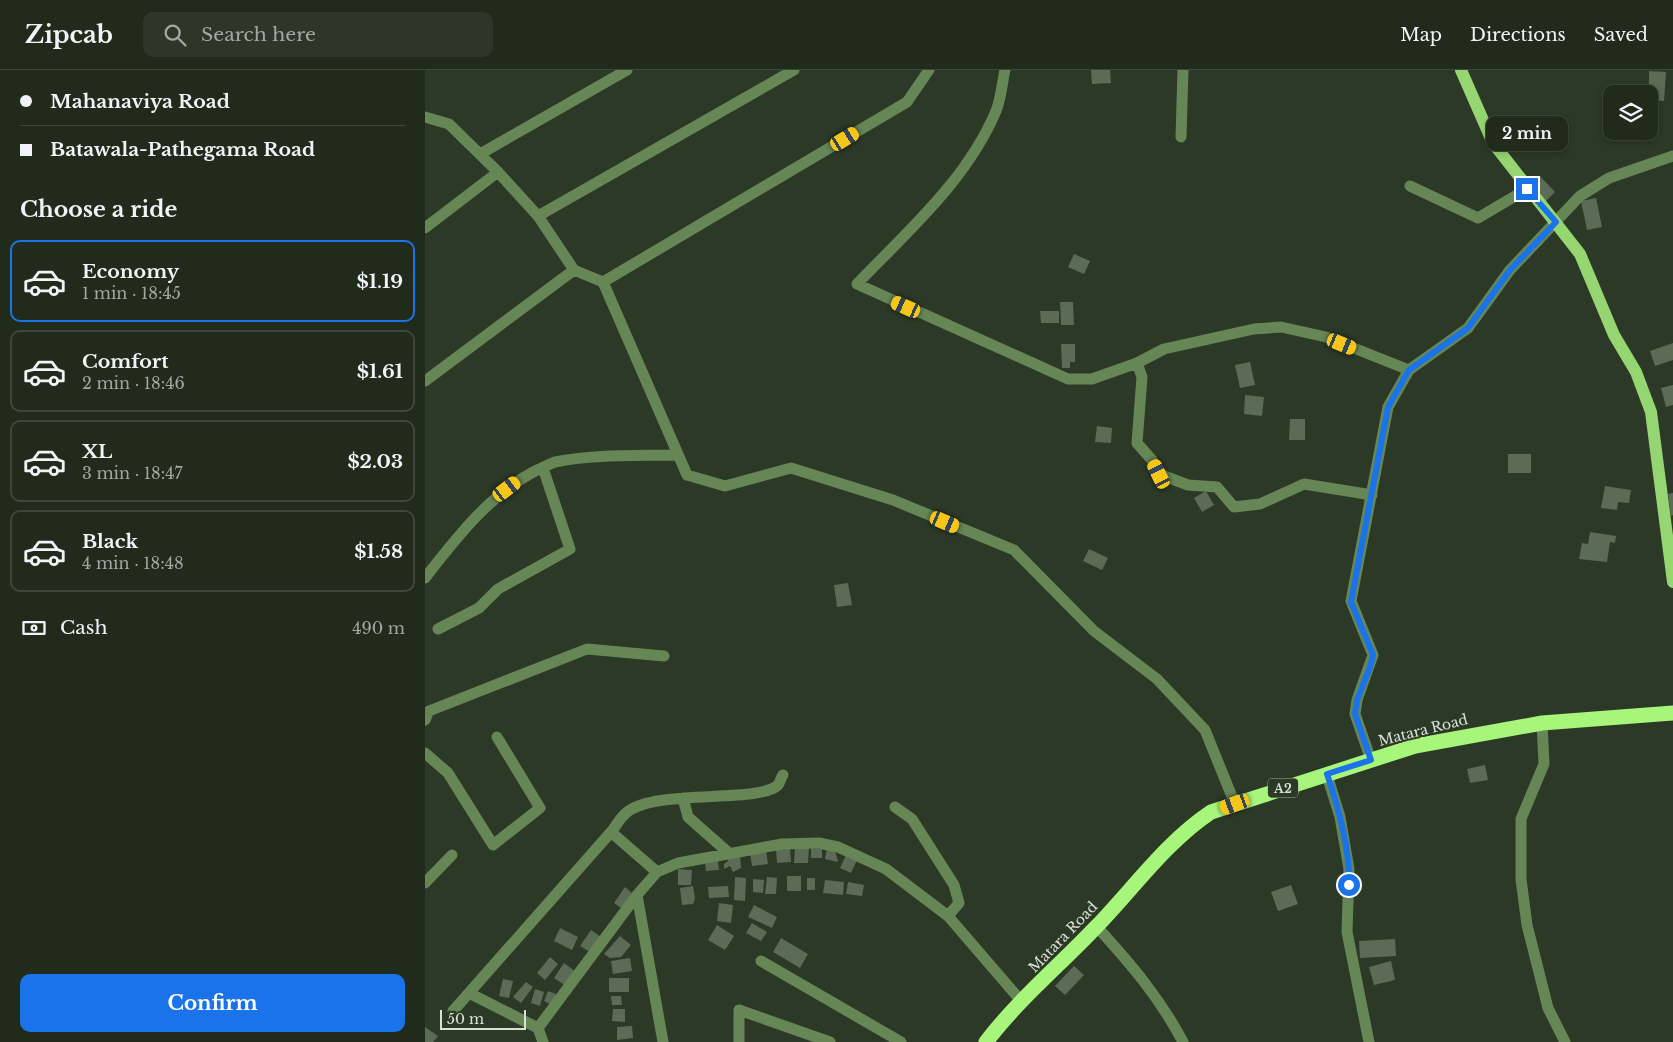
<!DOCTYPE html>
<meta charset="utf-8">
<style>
body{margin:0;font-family:"Libre Baskerville",serif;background:#2d3729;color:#f1f3f6;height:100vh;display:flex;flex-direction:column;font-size:19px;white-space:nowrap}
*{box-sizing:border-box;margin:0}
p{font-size:16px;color:#a2a7a3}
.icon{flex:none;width:28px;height:28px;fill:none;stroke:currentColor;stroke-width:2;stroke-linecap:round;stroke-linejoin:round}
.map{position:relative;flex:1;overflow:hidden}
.drawer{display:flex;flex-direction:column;background:#212b1c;width:425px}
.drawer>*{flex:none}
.banner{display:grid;align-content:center;height:110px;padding:0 20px;background:#212b1c}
.tools{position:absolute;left:1178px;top:15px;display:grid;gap:10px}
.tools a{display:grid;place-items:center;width:55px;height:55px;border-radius:10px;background:#212b1c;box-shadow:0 2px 8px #0003,0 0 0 1px #3e473b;font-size:25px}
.scale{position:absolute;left:15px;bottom:12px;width:86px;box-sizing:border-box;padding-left:5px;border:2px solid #d8e1d5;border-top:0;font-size:14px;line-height:18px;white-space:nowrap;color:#d8e1d5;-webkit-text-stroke:4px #2c3926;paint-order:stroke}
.end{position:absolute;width:22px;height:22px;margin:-11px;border:6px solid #1a73e8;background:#fff;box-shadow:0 0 0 2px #fff}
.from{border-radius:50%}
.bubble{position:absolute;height:35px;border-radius:10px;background:#212b1c;box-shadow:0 2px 8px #0003,0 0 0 1px #3e473b;font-size:16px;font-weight:800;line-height:35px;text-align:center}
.car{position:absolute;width:15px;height:30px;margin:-15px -8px;border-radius:6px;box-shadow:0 0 4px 1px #0007;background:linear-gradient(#f5c518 24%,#345 0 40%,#f5c518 0 76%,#345 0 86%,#f5c518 0)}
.banner b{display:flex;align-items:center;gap:18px;height:48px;font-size:19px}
.banner b+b{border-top:1px solid #3e473b}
.banner i{width:12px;height:12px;background:#f1f3f6}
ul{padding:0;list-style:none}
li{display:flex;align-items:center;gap:15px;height:82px;margin:0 10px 8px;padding:0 10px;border:2px solid #3e473b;border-radius:10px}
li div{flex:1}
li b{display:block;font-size:19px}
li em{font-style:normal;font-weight:800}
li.selected{border-color:#1a73e8}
li>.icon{width:45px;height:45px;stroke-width:1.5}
h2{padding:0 20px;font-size:22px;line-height:60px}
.pay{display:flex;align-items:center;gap:12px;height:55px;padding:0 20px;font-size:19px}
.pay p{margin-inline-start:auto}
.action{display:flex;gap:10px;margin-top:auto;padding:10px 20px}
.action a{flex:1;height:58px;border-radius:10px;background:#1a73e8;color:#fff;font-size:20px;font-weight:800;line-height:58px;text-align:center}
header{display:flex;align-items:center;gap:30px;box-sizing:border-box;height:70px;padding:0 25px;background:#212b1c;border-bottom:1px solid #3e473b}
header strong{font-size:24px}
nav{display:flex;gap:28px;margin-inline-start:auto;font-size:18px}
.search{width:350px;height:45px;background:#2d3729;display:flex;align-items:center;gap:12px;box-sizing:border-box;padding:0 18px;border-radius:10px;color:#a2a7a3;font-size:19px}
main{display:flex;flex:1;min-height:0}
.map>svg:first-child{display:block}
.building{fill:#5c6b55}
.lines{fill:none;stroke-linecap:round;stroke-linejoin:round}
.minor{stroke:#668656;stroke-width:11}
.major{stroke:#95d672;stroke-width:12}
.highway{stroke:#a7f57b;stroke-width:15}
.route{stroke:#1a73e8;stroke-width:6}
.labels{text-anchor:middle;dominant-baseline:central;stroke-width:4;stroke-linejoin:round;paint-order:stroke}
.shield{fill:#2c3926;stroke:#a4afa0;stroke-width:1}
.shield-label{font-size:12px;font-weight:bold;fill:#d8e1d5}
.street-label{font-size:14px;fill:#d8e1d5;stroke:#2c3926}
</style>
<header>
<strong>Zipcab</strong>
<div class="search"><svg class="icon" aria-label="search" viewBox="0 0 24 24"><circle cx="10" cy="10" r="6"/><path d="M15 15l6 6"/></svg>Search here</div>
<nav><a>Map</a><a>Directions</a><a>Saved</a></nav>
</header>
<main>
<section class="drawer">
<div class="banner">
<b><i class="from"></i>Mahanaviya Road</b>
<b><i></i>Batawala-Pathegama Road</b>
</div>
<h2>Choose a ride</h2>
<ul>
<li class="selected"><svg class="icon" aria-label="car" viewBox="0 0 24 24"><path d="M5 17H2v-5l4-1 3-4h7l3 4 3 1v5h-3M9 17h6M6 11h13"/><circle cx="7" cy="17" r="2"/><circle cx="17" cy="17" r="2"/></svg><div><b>Economy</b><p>1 min · 18:45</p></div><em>$1.19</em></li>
<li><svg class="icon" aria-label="car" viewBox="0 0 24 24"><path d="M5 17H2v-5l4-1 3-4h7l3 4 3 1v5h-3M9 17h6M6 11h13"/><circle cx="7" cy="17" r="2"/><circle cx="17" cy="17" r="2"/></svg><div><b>Comfort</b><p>2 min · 18:46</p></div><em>$1.61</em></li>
<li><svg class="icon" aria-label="car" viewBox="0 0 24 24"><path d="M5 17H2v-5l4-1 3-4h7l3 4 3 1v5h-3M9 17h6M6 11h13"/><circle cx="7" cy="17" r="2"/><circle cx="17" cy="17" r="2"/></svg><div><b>XL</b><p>3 min · 18:47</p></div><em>$2.03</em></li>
<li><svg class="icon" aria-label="car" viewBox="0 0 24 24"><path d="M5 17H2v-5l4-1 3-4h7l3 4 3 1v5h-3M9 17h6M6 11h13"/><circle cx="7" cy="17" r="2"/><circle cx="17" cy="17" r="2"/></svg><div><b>Black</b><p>4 min · 18:48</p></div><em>$1.58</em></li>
</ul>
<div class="pay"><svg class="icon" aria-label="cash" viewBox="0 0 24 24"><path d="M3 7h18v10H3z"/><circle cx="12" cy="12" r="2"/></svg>Cash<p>490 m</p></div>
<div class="action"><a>Confirm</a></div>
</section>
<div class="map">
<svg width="1248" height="972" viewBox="0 0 1248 972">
<rect width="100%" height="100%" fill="#2c3926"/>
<path class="building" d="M666,0h19l1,13 -19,1z
M1224,1l17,1 -2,29 -15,-1z
M1115,106l15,16 -11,11 -16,-15z
M1171,128l6,29 -15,3 -6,-29z
M649,184l16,7 -6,13 -16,-7z
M635,232h13l1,23h-13z
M615,241h19v12h-18z
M1248,273v17l-18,6 -5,-15z
M636,274h14v18h-5v6h-8z
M825,292l5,23 -15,3 -5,-23z
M1248,315v20l-7,2 -5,-19z
M820,325l19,2 -2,19 -18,-2z
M865,349h15v21h-16z
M672,356l15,2 -1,15 -16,-1z
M1083,384h23v19h-23z
M1180,416l26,4 -2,13 -11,-1 -1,8 -16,-2z
M781,421l8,14 -12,7 -8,-14z
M1248,423v22l-2,1 -3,-22z
M1165,462l26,4 -1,7 -5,-1 -3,20 -28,-3 3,-16 6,1z
M664,479l19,9 -6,12 -19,-9z
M423,513l4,22 -15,2 -3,-22z
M1060,695l3,15 -18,3 -3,-14z
M370,777h14l-1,16h-14z
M365,778l1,14 -14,1 -1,-14z
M386,779h11v9h-11z
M402,779l8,1 3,12 -13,-3z
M341,780l2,14 -16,2 -2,-13z
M422,783l11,5 -7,15 -11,-5z
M315,784l1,14 -8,4 -3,-6 -6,3v-5l4,-3v-5z
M293,790l1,10 -13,1 -1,-9z
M253,799l14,1 -1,15h-13z
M362,806h14v15h-14z
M310,807l11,1 -1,23 -11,-1z
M342,807l10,1 -1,16h-11z
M382,808h8v12h-8z
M328,809l11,1 -1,13 -10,-1z
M400,810l19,2 -1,13 -20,-2z
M423,812l16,3 -2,11 -16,-2z
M866,815l7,19 -20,7 -7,-19z
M268,816l2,13 -2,5 -11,1 -2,-17z
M303,816l1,11 -20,1 -1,-11z
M200,817l7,6 -11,15 -7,-5z
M294,833l14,2 -2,18 -14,-2z
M329,835l23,12 -5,11 -24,-11z
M327,853l15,9 -6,9 -15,-8z
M292,855l17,11 -9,14 -17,-10z
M135,858l18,9 -6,13 -18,-9z
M166,860l10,7 -11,15 -10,-6z
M195,866l11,9 -10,12 -11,1 -6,-4z
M356,868l27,16 -8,14 -27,-16z
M970,869l1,17 -36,2 -1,-17z
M125,887l8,7 -13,16 -8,-7z
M205,888l2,13 -19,3 -2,-13z
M966,891l4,19 -21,5 -5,-18z
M139,893l12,9 -10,14 -12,-8z
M649,896l10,9 -19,20 -10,-9z
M184,908h20v14h-20z
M78,909l10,2 -4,17 -10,-2z
M101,912l7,5 -12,16 -8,-6z
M110,919l9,3 -4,14 -9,-3z
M123,921l8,3 -4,11 -8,-4z
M186,926h10l1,9h-10z
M188,939h12v13l-13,-1z
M207,956l1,12 -16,2v-13z
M0,957l13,9 -5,6h-8z"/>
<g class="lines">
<path class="minor" d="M580,0c-3,13 -4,29 -9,41 -29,69 -89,121 -139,173l211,95h24l45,-16 27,-14 90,-20 27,-2 45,10 83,33
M0,47l24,7 49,48 40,44 36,54 29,12 84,193 38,11 66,-18 102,32 121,50 80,81 63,48 48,51 30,74
M756,67l2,-67
M55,84l147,-84
M985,116l68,32 49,-29
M113,146l256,-146
M0,158l73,-56
M178,212l304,-180 22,-32
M712,293l5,14 -5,66 15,17 7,14 29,11 29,2 17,20 26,-3 44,-20 68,11
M0,311l149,-111
M0,508c32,-41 65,-84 112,-108 6,-2 12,-6 18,-8 39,-8 82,-6 122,-7
M13,559l41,-21 19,-19 72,-40 -27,-81
M0,650l4,-9 158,-62 77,7
M1117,653l2,41 -23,55v60l6,46 21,83 17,34
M0,683l23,20 45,72 47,-37 -43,-71
M946,690l-16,-46 2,-14 16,-45 -22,-54 37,-194 21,-37 59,-42 42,-58 70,-74 29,-18 64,-22
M902,705l13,42 9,52 -2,63 22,110
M258,728l5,19 42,37
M470,737l17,12 42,66 5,18 -11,13
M232,802l-46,-40c5,-6 9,-14 15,-19 29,-25 133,-9 152,-28 2,-2 3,-8 5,-10
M0,813l27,-28
M212,825l26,147
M672,857c33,36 63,71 86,115
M336,891l140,81
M44,923l69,35
M28,941l158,-179
M118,972l-5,-14 99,-133 20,-23 21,-9 104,-19 37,-1 19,4 48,22 62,47 74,86
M314,972v-32l91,32"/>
<path class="major" d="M1036,0l32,73 87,111 34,81 22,37 15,40 22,170"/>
<path class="highway" d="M561,972c32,-42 74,-77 110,-115 38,-39 69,-84 115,-115l204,-66 127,-23 131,-10"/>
</g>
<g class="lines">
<path class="route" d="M924,815c1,-37 -10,-76 -22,-111l44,-14 -16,-46 2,-14 13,-33 3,-12 -22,-53 37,-195 21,-37 59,-42 42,-58 46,-48 -29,-33"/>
</g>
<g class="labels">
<rect class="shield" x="843" y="708.5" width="30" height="19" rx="4"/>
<g class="shield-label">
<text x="858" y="718">A2</text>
</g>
<g class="street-label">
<text transform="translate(998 660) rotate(-14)">Matara Road</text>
<text transform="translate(638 867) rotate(-46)">Matara Road</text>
</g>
</g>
</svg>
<div class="tools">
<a><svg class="icon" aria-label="layers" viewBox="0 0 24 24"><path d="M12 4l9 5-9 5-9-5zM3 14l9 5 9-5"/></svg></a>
</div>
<div class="scale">50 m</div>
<i class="end from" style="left:924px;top:815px"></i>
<i class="end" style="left:1102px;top:119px"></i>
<div class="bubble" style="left:1061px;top:46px;width:82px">2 min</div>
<i class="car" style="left:420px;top:69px;rotate:59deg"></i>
<i class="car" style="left:481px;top:237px;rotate:294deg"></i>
<i class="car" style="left:917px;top:274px;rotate:112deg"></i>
<i class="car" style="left:734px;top:404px;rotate:334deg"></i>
<i class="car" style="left:82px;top:419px;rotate:53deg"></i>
<i class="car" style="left:520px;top:452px;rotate:113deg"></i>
<i class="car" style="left:810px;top:734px;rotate:250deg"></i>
</div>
</main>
